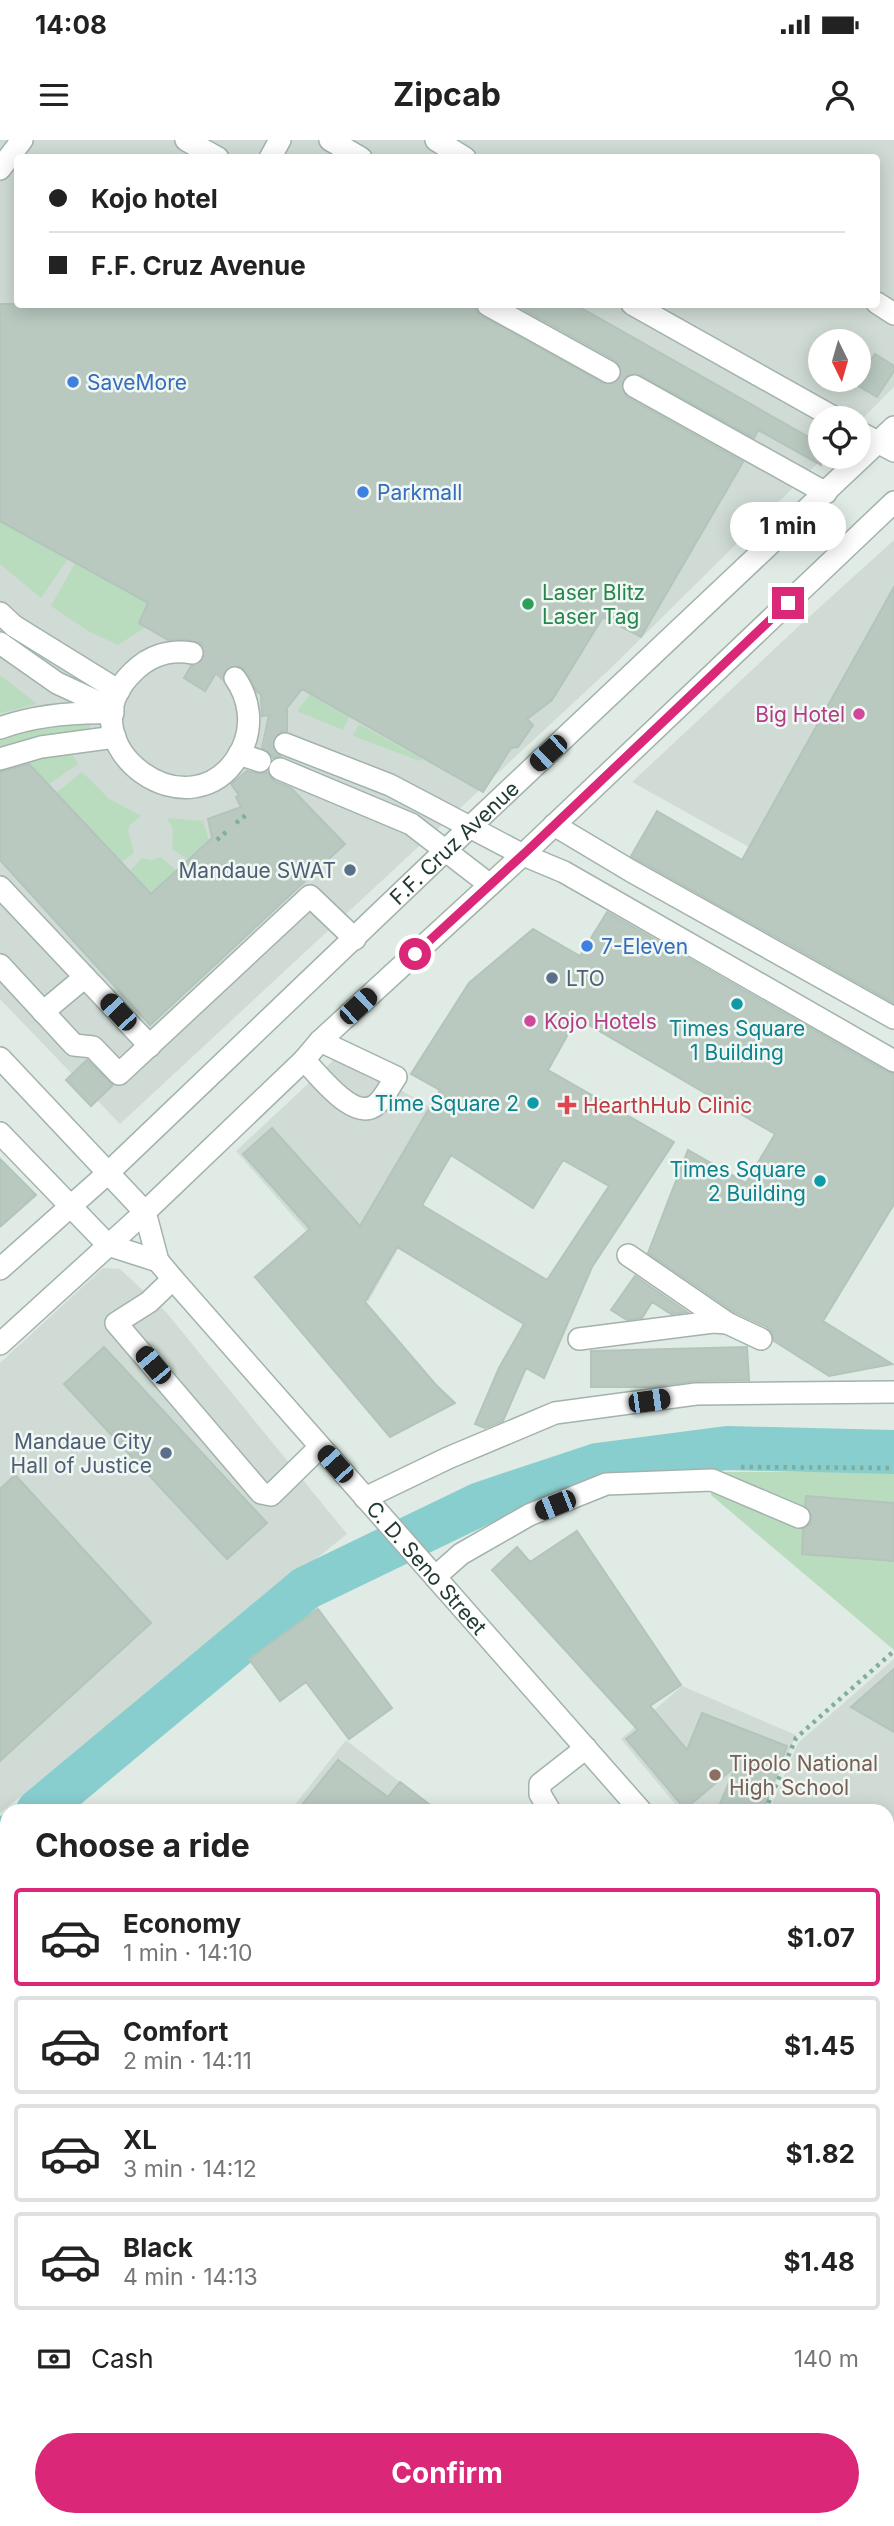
<!DOCTYPE html>
<meta charset="utf-8">
<style>
body{margin:0;font-family:Inter,sans-serif;background:#f2f2f2;color:#222;height:100vh;display:flex;flex-direction:column;font-size:26px;white-space:nowrap}
*{box-sizing:border-box;margin:0}
p{font-size:23px;color:#767676}
.icon{flex:none;width:38px;height:38px;fill:none;stroke:currentColor;stroke-width:2;stroke-linecap:round;stroke-linejoin:round}
.map{position:relative;flex:1;overflow:hidden}
.drawer{position:absolute;left:0px;top:1664px;width:894px;height:723px;display:flex;flex-direction:column;background:#fff;border-radius:21px 21px 0 0;box-shadow:0 4px 18px #0003}
.drawer>*{flex:none}
.banner{position:absolute;left:14px;top:14px;width:866px;height:154px;border-radius:7px;box-shadow:0 4px 18px #0003;display:grid;align-content:center;height:154px;padding:0 35px;background:#fff}
.needle{width:46px;rotate:175deg}
.fabs{position:absolute;left:808px;top:189px;display:grid;gap:14px}
.fabs a{display:grid;place-items:center;width:63px;height:63px;border-radius:50%;background:#fff;box-shadow:0 4px 18px #0003;font-size:35px}
.end{position:absolute;width:32px;height:32px;margin:-16px;border:9px solid #db2777;background:#fff;box-shadow:0 0 0 4px #fff}
.from{border-radius:50%}
.bubble{position:absolute;height:49px;border-radius:24px;background:#fff;box-shadow:0 4px 18px #0003;font-size:23px;font-weight:700;line-height:49px;text-align:center}
.car{position:absolute;width:21px;height:42px;margin:-21px -10px;border-radius:9px;box-shadow:0 0 5px 2px #0007;background:linear-gradient(#222 24%,#8ab4d8 0 40%,#222 0 76%,#8ab4d8 0 86%,#222 0)}
.banner b{display:flex;align-items:center;gap:24px;height:66px;font-size:26px}
.banner b+b{border-top:2px solid #e0e0e0}
.banner i{width:18px;height:18px;background:#222}
ul{padding:0;list-style:none}
li{display:flex;align-items:center;gap:21px;height:98px;margin:0 14px 10px;padding:0 21px;border:4px solid #e0e0e0;border-radius:7px}
li div{flex:1}
li b{display:block;font-size:26px}
li em{font-style:normal;font-weight:700}
li.on{border-color:#db2777}
li>.icon{width:63px;height:63px;stroke-width:1.5}
h2{padding:0 35px;font-size:32px;line-height:84px}
.pay{display:flex;align-items:center;gap:18px;height:77px;padding:0 35px;font-size:26px}
.pay p{margin-inline-start:auto}
.primary-button{display:flex;gap:14px;margin-top:auto;padding:14px 35px}
.primary-button a{flex:1;height:80px;border-radius:42px;background:#db2777;color:#fff;font-size:28px;font-weight:700;line-height:80px;text-align:center}
.status{display:flex;justify-content:space-between;align-items:center;height:49px;padding:0 35px;background:#fff;direction:ltr}
.status svg{height:19px;fill:currentColor}
header{display:flex;justify-content:space-between;align-items:center;height:91px;padding:0 35px;background:#fff;font-size:32px;font-weight:700}
.map>svg:first-child{display:block}
.built{fill:#cfdbd4;fill-rule:evenodd}
.green{fill:#badcbe}
.lines{fill:none;stroke-linecap:round;stroke-linejoin:round}
.canal{stroke:#89cecf;stroke-width:24}
.river{stroke:#89cecf;stroke-width:44}
.building{fill:#b9c9c0;stroke:#b3c4bb;stroke-width:2;fill-rule:evenodd}
.minor-tunnel{stroke:#bac8c1;stroke-width:21;stroke-dasharray:21 10;stroke-linecap:butt}
.minor-casing{stroke:#a3b3ab;stroke-width:24}
.path{stroke:#81ae9a;stroke-width:4.5;stroke-dasharray:3.5 5;stroke-linecap:butt}
.minor{stroke:#fff;stroke-width:21}
.route{stroke:#db2777;stroke-width:9}
.shop-dot{fill:#3f7fe0;stroke:#f1f8f3;stroke-width:2.5}
.leisure-dot{fill:#2e9e5b;stroke:#f1f8f3;stroke-width:2.5}
.hotel-dot{fill:#d1479c;stroke:#f1f8f3;stroke-width:2.5}
.service-dot{fill:#5c6f8a;stroke:#f1f8f3;stroke-width:2.5}
.culture-dot{fill:#0f9aa8;stroke:#f1f8f3;stroke-width:2.5}
.health-dot{fill:#e0444e;stroke:#f1f8f3;stroke-width:2.5}
.education-dot{fill:#8d6e63;stroke:#f1f8f3;stroke-width:2.5}
.labels{text-anchor:middle;dominant-baseline:central;stroke-width:5;stroke-linejoin:round;paint-order:stroke}
.shop-label{font-size:21px;fill:#366cbe;stroke:#f1f8f3;text-anchor:start}
.leisure-label{font-size:21px;fill:#27864d;stroke:#f1f8f3;text-anchor:start}
.hotel-label{font-size:21px;fill:#b23c85;stroke:#f1f8f3;text-anchor:end}
.street-label{font-size:21px;fill:#213b31;stroke:#f1f8f3}
.service-label{font-size:21px;fill:#4e5e75;stroke:#f1f8f3;text-anchor:end}
.culture-label{font-size:21px;fill:#0d838f;stroke:#f1f8f3;text-anchor:end}
.health-label{font-size:21px;fill:#be3a42;stroke:#f1f8f3;text-anchor:start}
.education-label{font-size:21px;fill:#785e54;stroke:#f1f8f3;text-anchor:start}
</style>
<div class="status"><b>14:08</b><svg viewBox="0 0 49 12"><path d="M0 12V9h3v3zM5 12V6h3v6zM10 12V3h3v9zM15 12V0h3v12zM26 1h20v11H26zM47 4h2v5h-2z"/></svg></div>
<header><svg class="icon" aria-label="menu" viewBox="0 0 24 24"><path d="M4 6h16M4 12h16M4 18h16"/></svg>Zipcab<svg class="icon" aria-label="person" viewBox="0 0 24 24"><circle cx="12" cy="8" r="4"/><path d="M4 21q1-7 8-7t8 7"/></svg></header>
<div class="map">
<svg width="894" height="2386" viewBox="0 0 894 2386">
<rect width="100%" height="100%" fill="#e0ebe5"/>
<path class="built" d="M0,0h894v247l-35,35v-4h-38v39h3l-212,210 -492,457 -120,-125zM18,18h859v146h-859zM821,201h38v39h-38z
M894,400v388l-262,-146 167,-156z
M339,915l128,73 -99,174 -132,-151z
M103,1128l17,1 46,43 181,222 -347,279v-450z
M894,1519v332l-7,6v-186h-118l29,-68z
M682,1546l114,49 -32,76h-83l-60,-72z
M346,1600l91,71h-147z
M246,2380h124l-10,6h-110z"/>
<path class="green" d="M0,381l68,38 -27,39 -41,-34z
M75,423l73,40 -9,20 7,4 -28,18 -30,-14 -37,-25z
M0,535l37,29 -37,9z
M310,554l39,23 -6,13 -46,-19z
M90,578v18l-90,19v-21z
M359,584l63,35 -2,2 -67,-25z
M69,609l9,15 -30,21 -25,-26z
M82,632l26,26 33,18 -11,9 -2,6 6,22 -12,9 -66,-69z
M167,678l36,3 6,19 -22,19 -15,-10 1,-20z
M161,717l15,13 -25,24 -21,-23 12,-13 10,2z
M894,1331v179l-183,-155 2,-23z"/>
<g class="lines">
<path class="canal" d="M0,2198l7,13
M137,2380l6,6"/>
<path class="river" d="M38,1671l268,-223 174,-84 117,-39 130,-17 167,4
M0,1703l7,-6"/>
</g>
<path class="building" d="M0,164h475l1,7 6,5 121,67 12,1 7,-12 -6,-11 -102,-57h60l247,140v21l-63,-35 -4,8 -114,-63 -12,-1 -7,12 6,11 116,65 -102,175 -38,-20 -51,83 -25,19 6,6 -15,22 -7,1 -28,44 -181,-103 -15,19v23l-10,2 -4,6 -1,8 8,9 -7,2 -4,-6 -7,-4 7,-33 -7,1 -1,-22 -4,-2 -15,-25 -8,-2 -10,7 -5,-4 -14,23 -21,-13 7,-12 7,-1 5,-5 1,-12 -4,-5 -15,-4 -17,1 -29,-17 9,-20 -148,-82z
M875,214l19,12v5l-17,26 -22,-13z
M894,447v416l-263,-147 26,-45 85,49z
M29,624l122,130 61,-56 -4,-19 33,-12 -5,-10 3,-2 -8,-11 16,-13 15,3 5,-2 7,9 17,7 54,56 -195,181 -150,-165v-88z
M607,772l280,160 7,2v130l-71,117 69,43 -63,12 -55,-35 -2,-9 -5,-5 -33,-15 -86,-59 40,-103 58,33 29,-49 -198,-116 -29,52 126,72 -82,125 -48,111 -18,-10 -23,53 -18,7 -10,-4 24,-56 25,-44 -127,-77 -32,55 71,83 19,18 -65,34 -135,-160 55,-48 -67,-75 29,-26 88,98 80,-136 -29,-16 58,-91 64,-54 47,27zM451,1015l82,53 30,-48 46,26 -62,94 -125,-75z
M87,920l26,25 -22,21 -25,-26z
M0,1019l36,36 -36,32z
M635,1136l52,36 -16,2 -19,-12 -10,16 -15,2 -16,-10z
M104,1207l163,176 -40,36 -163,-175z
M747,1207l2,33 -53,1 -44,6h-61v-36z
M15,1335l136,148 -151,138v-272z
M806,1356l88,7v58l-92,-7 1,-25 8,-6 1,-7 -7,-10z
M577,1391l104,154 -31,21 37,44 15,-37 85,33 -24,65h-46l19,-45 -51,43 -59,-70 12,-9 -146,-160 25,-23 13,15z
M318,1469l74,99 -43,31 -43,-57 -26,19 -31,-42z
M894,1529v63l-43,-25z
M338,1620l50,37 12,-15 38,29h-141z"/>
<g class="lines">
<path class="minor-tunnel" d="M609,232l25,14
M192,513l25,9 18,16
M264,598l21,6"/>
<defs>
<g id="minor">
<path d="M186,0l32,18"/>
<path d="M330,0l31,18"/>
<path d="M436,0l29,18"/>
<path d="M270,18l10,-18"/>
<path d="M0,29l22,-29"/>
<path d="M877,163l17,11"/>
<path d="M632,164l203,114"/>
<path d="M488,165l121,67"/>
<path d="M634,246l192,107"/>
<path d="M859,292l35,19"/>
<path d="M0,473l14,13 105,65"/>
<path d="M0,503l57,40 56,26"/>
<path d="M192,513c-22,-4 -43,3 -59,19 -74,72 62,171 109,77 11,-23 8,-50 -7,-71"/>
<path d="M0,588c36,-13 75,-16 113,-15"/>
<path d="M285,604l105,41 131,69 43,18 330,189"/>
<path d="M239,614l21,7"/>
<path d="M0,619l41,-12 74,-10"/>
<path d="M280,629l131,55 79,61"/>
<path d="M554,685l77,46 263,147"/>
<path d="M0,747l150,159"/>
<path d="M0,825l74,80 19,2 26,27 191,-178 45,43"/>
<path d="M43,872l42,-35"/>
<path id="s1" d="M0,918l145,154 13,49 15,18 468,532"/>
<path d="M304,920c15,15 51,64 73,44 8,-7 13,-19 19,-27l-76,-36"/>
<path d="M0,993l108,112 50,16"/>
<path d="M628,1115l99,68 34,16"/>
<path id="s2" d="M0,1129l108,-96 362,-346 424,-400"/>
<path d="M173,1139l-24,23 -33,21 145,170 10,2 49,-48"/>
<path d="M579,1199l134,-17 14,1"/>
<path d="M0,1204l145,-132 159,-152 16,-19 207,-190 367,-349"/>
<path d="M365,1358l83,-40 107,-45 141,-19 198,-2"/>
<path d="M435,1437l26,-23 68,-39 77,-31 106,-4 87,37"/>
<path d="M550,1671l-10,-17v-10l46,-36"/>
<path d="M887,1955l7,7"/>
<path d="M887,2135l7,-3"/>
<path d="M0,2250l7,-9"/>
<path d="M431,2386l11,-6"/>
</g>
</defs>
<use href="#minor" class="minor-casing"/>
<path class="path" d="M236,683l10,-8
M217,700l9,-8
M741,1327l153,1
M765,1671l31,-73 98,-87"/>
<use href="#minor" class="minor"/>
</g>
<g class="lines">
<path class="route" d="M415,814l112,-103 261,-248"/>
</g>
<g class="shop-dot">
<circle cx="73" cy="242" r="7"/>
<circle cx="363" cy="352" r="7"/>
<circle cx="587" cy="806" r="7"/>
</g>
<circle class="leisure-dot" cx="528" cy="464" r="7"/>
<g class="hotel-dot">
<circle cx="859" cy="574" r="7"/>
<circle cx="530" cy="881" r="7"/>
</g>
<g class="service-dot">
<circle cx="350" cy="730" r="7"/>
<circle cx="552" cy="838" r="7"/>
<circle cx="166" cy="1313" r="7"/>
</g>
<g class="culture-dot">
<circle cx="737" cy="864" r="7"/>
<circle cx="533" cy="963" r="7"/>
<circle cx="820" cy="1041" r="7"/>
</g>
<path class="health-dot" d="M563.5 954.5h7v7h7v7h-7v7h-7v-7h-7v-7h7z"/>
<circle class="education-dot" cx="715" cy="1635" r="7"/>
<g class="labels">
<g class="shop-label">
<text x="87" y="242">SaveMore</text>
<text x="377" y="352">Parkmall</text>
<text x="601" y="806">7-Eleven</text>
</g>
<g class="leisure-label">
<text x="542" y="452">Laser Blitz<tspan x="542" dy="24">Laser Tag</tspan></text>
</g>
<g class="hotel-label">
<text x="845" y="574">Big Hotel</text>
<text x="544" y="881" text-anchor="start">Kojo Hotels</text>
</g>
<g class="street-label">
<text stroke="none"><textPath href="#s2" startOffset="623">F.F. Cruz Avenue</textPath></text>
<text stroke="none"><textPath href="#s1" startOffset="670">C. D. Seno Street</textPath></text>
</g>
<g class="service-label">
<text x="336" y="730">Mandaue SWAT</text>
<text x="566" y="838" text-anchor="start">LTO</text>
<text x="152" y="1301">Mandaue City<tspan x="152" dy="24">Hall of Justice</tspan></text>
</g>
<g class="culture-label">
<text x="737" y="888" text-anchor="middle">Times Square<tspan x="737" dy="24">1 Building</tspan></text>
<text x="519" y="963">Time Square 2</text>
<text x="806" y="1029">Times Square<tspan x="806" dy="24">2 Building</tspan></text>
</g>
<g class="health-label">
<text x="583" y="965">HearthHub Clinic</text>
</g>
<g class="education-label">
<text x="729" y="1623">Tipolo National<tspan x="729" dy="24">High School</tspan></text>
</g>
</g>
</svg>
<div class="fabs">
<a><svg class="needle" viewBox="-14 -14 28 28"><path d="M0-13l5 13h-10z" fill="#e53935"/><path d="M0 13l5-13h-10z" fill="#767676"/></svg></a>
<a><svg class="icon" aria-label="locate" viewBox="0 0 24 24"><circle cx="12" cy="12" r="6"/><path d="M12 2v4M12 18v4M2 12h4M18 12h4"/></svg></a>
</div>
<i class="end from" style="left:415px;top:814px"></i>
<i class="end" style="left:788px;top:463px"></i>
<div class="bubble" style="left:730px;top:362px;width:116px">1 min</div>
<i class="car" style="left:548px;top:613px;rotate:227deg"></i>
<i class="car" style="left:358px;top:866px;rotate:47deg"></i>
<i class="car" style="left:118px;top:872px;rotate:317deg"></i>
<i class="car" style="left:153px;top:1225px;rotate:320deg"></i>
<i class="car" style="left:649px;top:1261px;rotate:82deg"></i>
<i class="car" style="left:335px;top:1324px;rotate:318deg"></i>
<i class="car" style="left:555px;top:1365px;rotate:248deg"></i>
<div class="banner">
<b><i class="from"></i>Kojo hotel</b>
<b><i></i>F.F. Cruz Avenue</b>
</div>
<section class="drawer">
<h2>Choose a ride</h2>
<ul>
<li class="on"><svg class="icon" aria-label="car" viewBox="0 0 24 24"><path d="M5 17H2v-5l4-1 3-4h7l3 4 3 1v5h-3M9 17h6M6 11h13"/><circle cx="7" cy="17" r="2"/><circle cx="17" cy="17" r="2"/></svg><div><b>Economy</b><p>1 min · 14:10</p></div><em>$1.07</em></li>
<li><svg class="icon" aria-label="car" viewBox="0 0 24 24"><path d="M5 17H2v-5l4-1 3-4h7l3 4 3 1v5h-3M9 17h6M6 11h13"/><circle cx="7" cy="17" r="2"/><circle cx="17" cy="17" r="2"/></svg><div><b>Comfort</b><p>2 min · 14:11</p></div><em>$1.45</em></li>
<li><svg class="icon" aria-label="car" viewBox="0 0 24 24"><path d="M5 17H2v-5l4-1 3-4h7l3 4 3 1v5h-3M9 17h6M6 11h13"/><circle cx="7" cy="17" r="2"/><circle cx="17" cy="17" r="2"/></svg><div><b>XL</b><p>3 min · 14:12</p></div><em>$1.82</em></li>
<li><svg class="icon" aria-label="car" viewBox="0 0 24 24"><path d="M5 17H2v-5l4-1 3-4h7l3 4 3 1v5h-3M9 17h6M6 11h13"/><circle cx="7" cy="17" r="2"/><circle cx="17" cy="17" r="2"/></svg><div><b>Black</b><p>4 min · 14:13</p></div><em>$1.48</em></li>
</ul>
<div class="pay"><svg class="icon" aria-label="cash" viewBox="0 0 24 24"><path d="M3 7h18v10H3z"/><circle cx="12" cy="12" r="2"/></svg>Cash<p>140 m</p></div>
<div class="primary-button"><a>Confirm</a></div>
</section>
</div>
